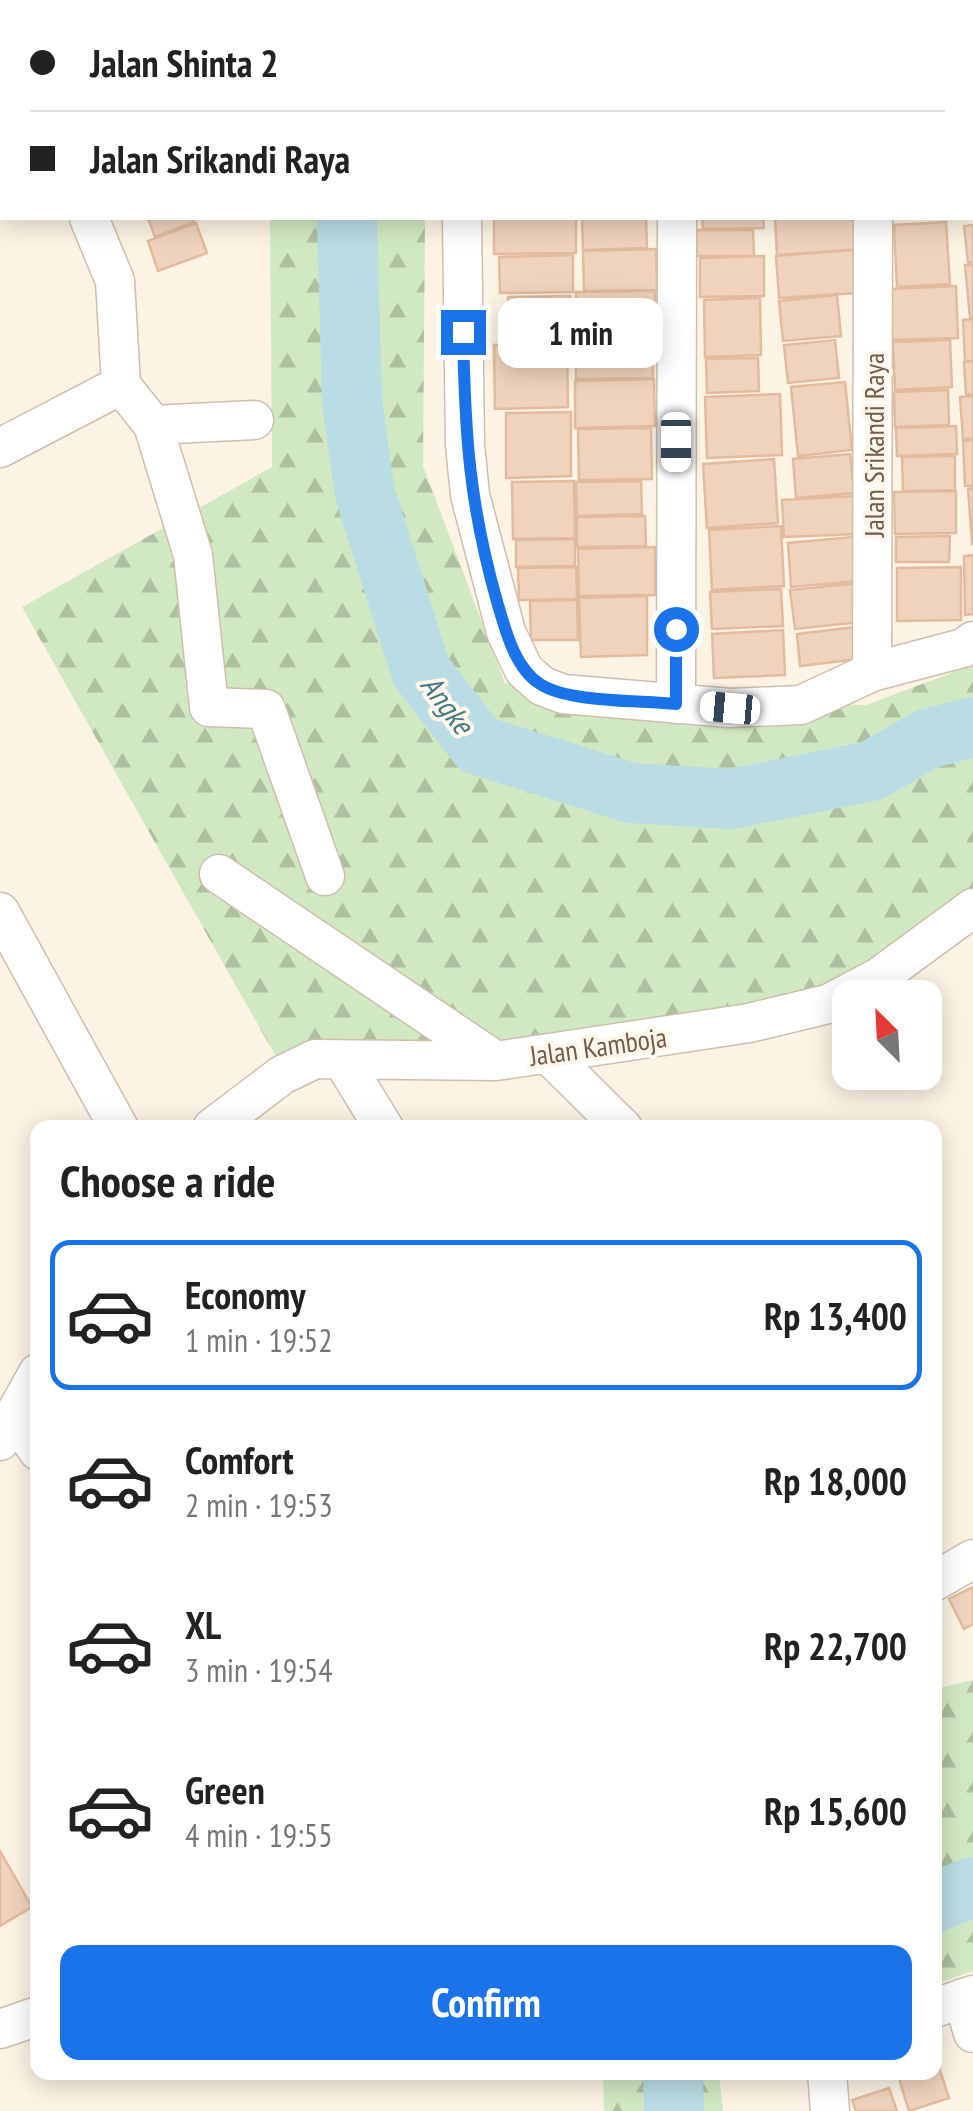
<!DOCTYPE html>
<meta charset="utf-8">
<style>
body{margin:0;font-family:"PT Sans Narrow",sans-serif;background:#f2f2f2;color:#222;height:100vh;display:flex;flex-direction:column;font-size:38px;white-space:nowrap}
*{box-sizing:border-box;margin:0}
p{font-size:32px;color:#767676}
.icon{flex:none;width:55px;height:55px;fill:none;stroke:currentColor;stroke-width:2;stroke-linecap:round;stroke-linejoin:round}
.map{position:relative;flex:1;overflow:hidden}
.panel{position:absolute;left:30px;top:1120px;width:912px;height:960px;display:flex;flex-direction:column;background:#fff;border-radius:20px;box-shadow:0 5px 25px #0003}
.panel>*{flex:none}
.banner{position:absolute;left:0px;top:0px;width:975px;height:220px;box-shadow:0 5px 25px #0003;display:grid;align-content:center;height:220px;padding:0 30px;background:#fff}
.needle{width:65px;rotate:336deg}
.controls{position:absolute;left:832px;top:980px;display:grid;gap:20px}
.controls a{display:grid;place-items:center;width:110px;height:110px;border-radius:20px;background:#fff;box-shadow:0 5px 25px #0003;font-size:50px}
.end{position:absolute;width:45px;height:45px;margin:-22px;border:12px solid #1a73e8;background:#fff;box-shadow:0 0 0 5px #fff}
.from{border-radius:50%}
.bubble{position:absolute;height:70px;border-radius:20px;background:#fff;box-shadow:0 5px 25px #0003;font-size:32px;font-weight:800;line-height:70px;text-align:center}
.car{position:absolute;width:30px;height:60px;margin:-30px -15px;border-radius:12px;box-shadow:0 0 8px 2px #0007;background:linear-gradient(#fff 24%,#345 0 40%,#fff 0 76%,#345 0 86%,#fff 0)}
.banner b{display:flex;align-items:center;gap:35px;height:95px;font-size:38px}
.banner b+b{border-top:2px solid #e0e0e0}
.banner i{width:25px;height:25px;background:#222}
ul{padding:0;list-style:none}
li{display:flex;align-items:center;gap:30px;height:150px;margin:0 20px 15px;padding:0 10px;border:5px solid transparent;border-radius:20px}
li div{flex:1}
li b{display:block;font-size:38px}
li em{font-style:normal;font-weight:800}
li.current{border-color:#1a73e8}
li>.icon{width:90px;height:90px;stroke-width:1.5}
h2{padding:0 30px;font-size:45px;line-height:120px}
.action{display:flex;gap:20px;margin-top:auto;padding:20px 30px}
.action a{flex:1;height:115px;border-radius:20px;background:#1a73e8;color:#fff;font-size:40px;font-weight:800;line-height:115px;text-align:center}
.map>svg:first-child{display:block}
.forest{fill:url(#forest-firs)}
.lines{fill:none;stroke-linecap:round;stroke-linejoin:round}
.river{stroke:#badce4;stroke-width:60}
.building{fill:#f0d3bd;stroke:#e2bb9e;stroke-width:2.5}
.minor-casing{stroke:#cfbeae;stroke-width:41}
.minor{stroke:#fff;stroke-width:38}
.route{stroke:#1a73e8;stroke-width:12}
.labels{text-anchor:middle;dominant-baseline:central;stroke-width:8;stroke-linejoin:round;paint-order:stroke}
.street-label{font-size:28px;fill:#735b4b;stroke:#fef7eb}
.water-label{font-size:30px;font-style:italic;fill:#457986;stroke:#fef7eb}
</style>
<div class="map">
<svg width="973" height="2111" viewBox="0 0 973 2111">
<defs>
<pattern id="forest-firs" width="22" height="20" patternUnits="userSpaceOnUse" patternTransform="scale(2.5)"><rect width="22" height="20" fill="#d1e9c3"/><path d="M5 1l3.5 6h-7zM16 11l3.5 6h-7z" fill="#aec0a0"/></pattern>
</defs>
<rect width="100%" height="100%" fill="#fcf3e4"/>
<path class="forest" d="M173,0h253l-251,2z
M270,218h155l-2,248 82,217 107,17 254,5 107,-40v248l-111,81 -313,66 -274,-5 -253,-448 250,-140z
M973,1680v291l-38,13v-295z
M603,2073h116l4,38h-119z"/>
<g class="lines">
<path class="river" d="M350,0v2
M347,218l5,184 13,92 56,177 57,74 153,48 100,6 140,-28 56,-32 46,-12
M935,1902l38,-15
M673,2072l1,39"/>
</g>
<path class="building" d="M591,0h63l1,2h-64z
M148,218h45l1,4 -39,15z
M494,218h82v35l-82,1z
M582,218h64l1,30 -64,2z
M702,218h61l1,10 -61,1z
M775,218h82l3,31 -83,6z
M946,222l4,62 -53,3 -3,-62z
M196,223l11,30 -49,18 -10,-30z
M973,225v37l-5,1 -4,-37z
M696,230h57l1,26h-57z
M656,249l1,41 -73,1 -1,-40z
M853,250l3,43 -77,5 -3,-42z
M573,255v37l-73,1 -1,-36z
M764,256v40l-64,1v-39z
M965,265h8v53h-3z
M956,286l2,52 -67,2 -2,-51z
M655,291v45l-78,2 -1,-46z
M837,295l4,41 -58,5 -4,-40z
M570,296v44l-62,1v-44z
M760,298l1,57 -56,2 -1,-57z
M973,319v42h-8l-2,-41z
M653,338v40l-77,1v-40z
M835,340l4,38 -51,5 -4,-38z
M950,340l2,47 -57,3 -2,-48z
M567,343l1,64 -73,2 -1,-64z
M758,358l1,33 -52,2 -1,-34z
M964,362h9v32l-7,1z
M654,379l1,47 -80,2v-47z
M845,382l7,68 -54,6 -7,-69z
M948,390l1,35 -54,2 -1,-35z
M780,394l2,61 -75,3 -2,-61z
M973,396v43h-10l-3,-42z
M571,412v64l-65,2v-65z
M956,426l1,28 -60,2 -1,-28z
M651,428l1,51 -73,1 -1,-51z
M973,440v46h-8l-2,-45z
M850,454l4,39 -58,5 -3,-39z
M955,456v34l-52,1 -1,-34z
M774,459l4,64 -71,5 -4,-64z
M574,481l1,57 -62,1 -1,-57z
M641,481l1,33 -65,2 -1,-34z
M973,488v56h-1l-4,-55z
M956,491v42l-61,1 -1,-42z
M856,496l2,38 -74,3 -2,-37z
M645,516l1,30 -69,1v-30z
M781,526l3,60 -72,4 -3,-60z
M950,536l-1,26h-53v-25z
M853,537l4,44 -66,6 -3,-44z
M575,539v27l-59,1v-27z
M655,547v48l-76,1 -1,-47z
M973,555v59l-8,1 -1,-59z
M576,567l1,32 -58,1 -1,-32z
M961,567v53l-64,1v-53z
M860,583l3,39 -68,7 -5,-39z
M781,589l2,37 -71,3 -2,-37z
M647,596v59l-66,2 -2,-59z
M577,600l1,40h-47l-1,-39z
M855,627l4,32 -59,7 -3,-32z
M783,630l2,45 -71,3 -2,-44z
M973,1587v37l-9,5 -15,-30z
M0,1851l32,56 -32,19z
M935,2055l14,43 -40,13 -12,-39h38z
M889,2088l8,23h-41l-4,-11z"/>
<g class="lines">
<defs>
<path id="minor" d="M15,0v2
M459,0v2
M677,2v-2
M874,2v-2
M89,218l26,63 6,104 32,40 40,130 16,152 57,2 59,167
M462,218l3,227 5,50 36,137 18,38 18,16 21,8 167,14 71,-3 71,-33 91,-24 10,-7
M153,425l101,-5
M0,448l121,-63
M872,672l1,-454
M676,704l1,-486
M219,874l277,187
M0,912l119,216
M548,1054l75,74
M343,1061l41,67
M212,1128l70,-53 33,-16 181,2 253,-38 79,-19 51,-27 94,-69
M16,1418l22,33
M0,1441l38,-68
M935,1581l38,-22
M963,1998l10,35
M935,2008l38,-13
M0,2029l38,-13
M827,2072l3,39"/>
</defs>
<use href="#minor" class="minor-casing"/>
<use href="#minor" class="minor"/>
</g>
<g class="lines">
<path class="route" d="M463,332c2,103 6,172 35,273 8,27 17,63 42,79 29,19 101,16 136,20v-75"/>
</g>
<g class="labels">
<g class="street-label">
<text transform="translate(873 445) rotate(-90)">Jalan Srikandi Raya</text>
<text transform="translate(598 1046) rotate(-8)">Jalan Kamboja</text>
</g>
<g class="water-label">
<text transform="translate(448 704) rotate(53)">Angke</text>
</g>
</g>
</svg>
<div class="controls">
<a><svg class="needle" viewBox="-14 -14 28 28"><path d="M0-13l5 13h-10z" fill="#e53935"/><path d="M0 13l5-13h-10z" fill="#767676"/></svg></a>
</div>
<i class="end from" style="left:676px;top:629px"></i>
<i class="end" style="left:463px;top:332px"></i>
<div class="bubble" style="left:498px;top:298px;width:165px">1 min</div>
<i class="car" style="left:676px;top:442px;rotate:180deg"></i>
<i class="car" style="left:730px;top:708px;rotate:275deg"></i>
<div class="banner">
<b><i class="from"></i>Jalan Shinta 2</b>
<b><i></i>Jalan Srikandi Raya</b>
</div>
<section class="panel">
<h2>Choose a ride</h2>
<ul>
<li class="current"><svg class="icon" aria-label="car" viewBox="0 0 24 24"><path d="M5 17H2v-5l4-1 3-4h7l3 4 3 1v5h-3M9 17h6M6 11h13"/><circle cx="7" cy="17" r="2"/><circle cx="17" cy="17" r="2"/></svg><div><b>Economy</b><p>1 min · 19:52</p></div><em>Rp 13,400</em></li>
<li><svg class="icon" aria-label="car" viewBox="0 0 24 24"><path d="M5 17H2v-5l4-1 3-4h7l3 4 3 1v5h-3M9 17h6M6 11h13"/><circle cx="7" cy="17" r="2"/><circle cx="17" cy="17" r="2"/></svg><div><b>Comfort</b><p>2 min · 19:53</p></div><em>Rp 18,000</em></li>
<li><svg class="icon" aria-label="car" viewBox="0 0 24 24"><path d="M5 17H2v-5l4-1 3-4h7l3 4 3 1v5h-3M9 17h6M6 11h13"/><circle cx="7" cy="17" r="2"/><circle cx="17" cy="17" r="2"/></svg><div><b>XL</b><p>3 min · 19:54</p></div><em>Rp 22,700</em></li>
<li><svg class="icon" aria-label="car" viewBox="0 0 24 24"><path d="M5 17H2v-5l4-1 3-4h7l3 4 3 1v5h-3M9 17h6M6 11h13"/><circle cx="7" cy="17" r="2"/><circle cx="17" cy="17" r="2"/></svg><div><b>Green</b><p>4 min · 19:55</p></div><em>Rp 15,600</em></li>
</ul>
<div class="action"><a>Confirm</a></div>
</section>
</div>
